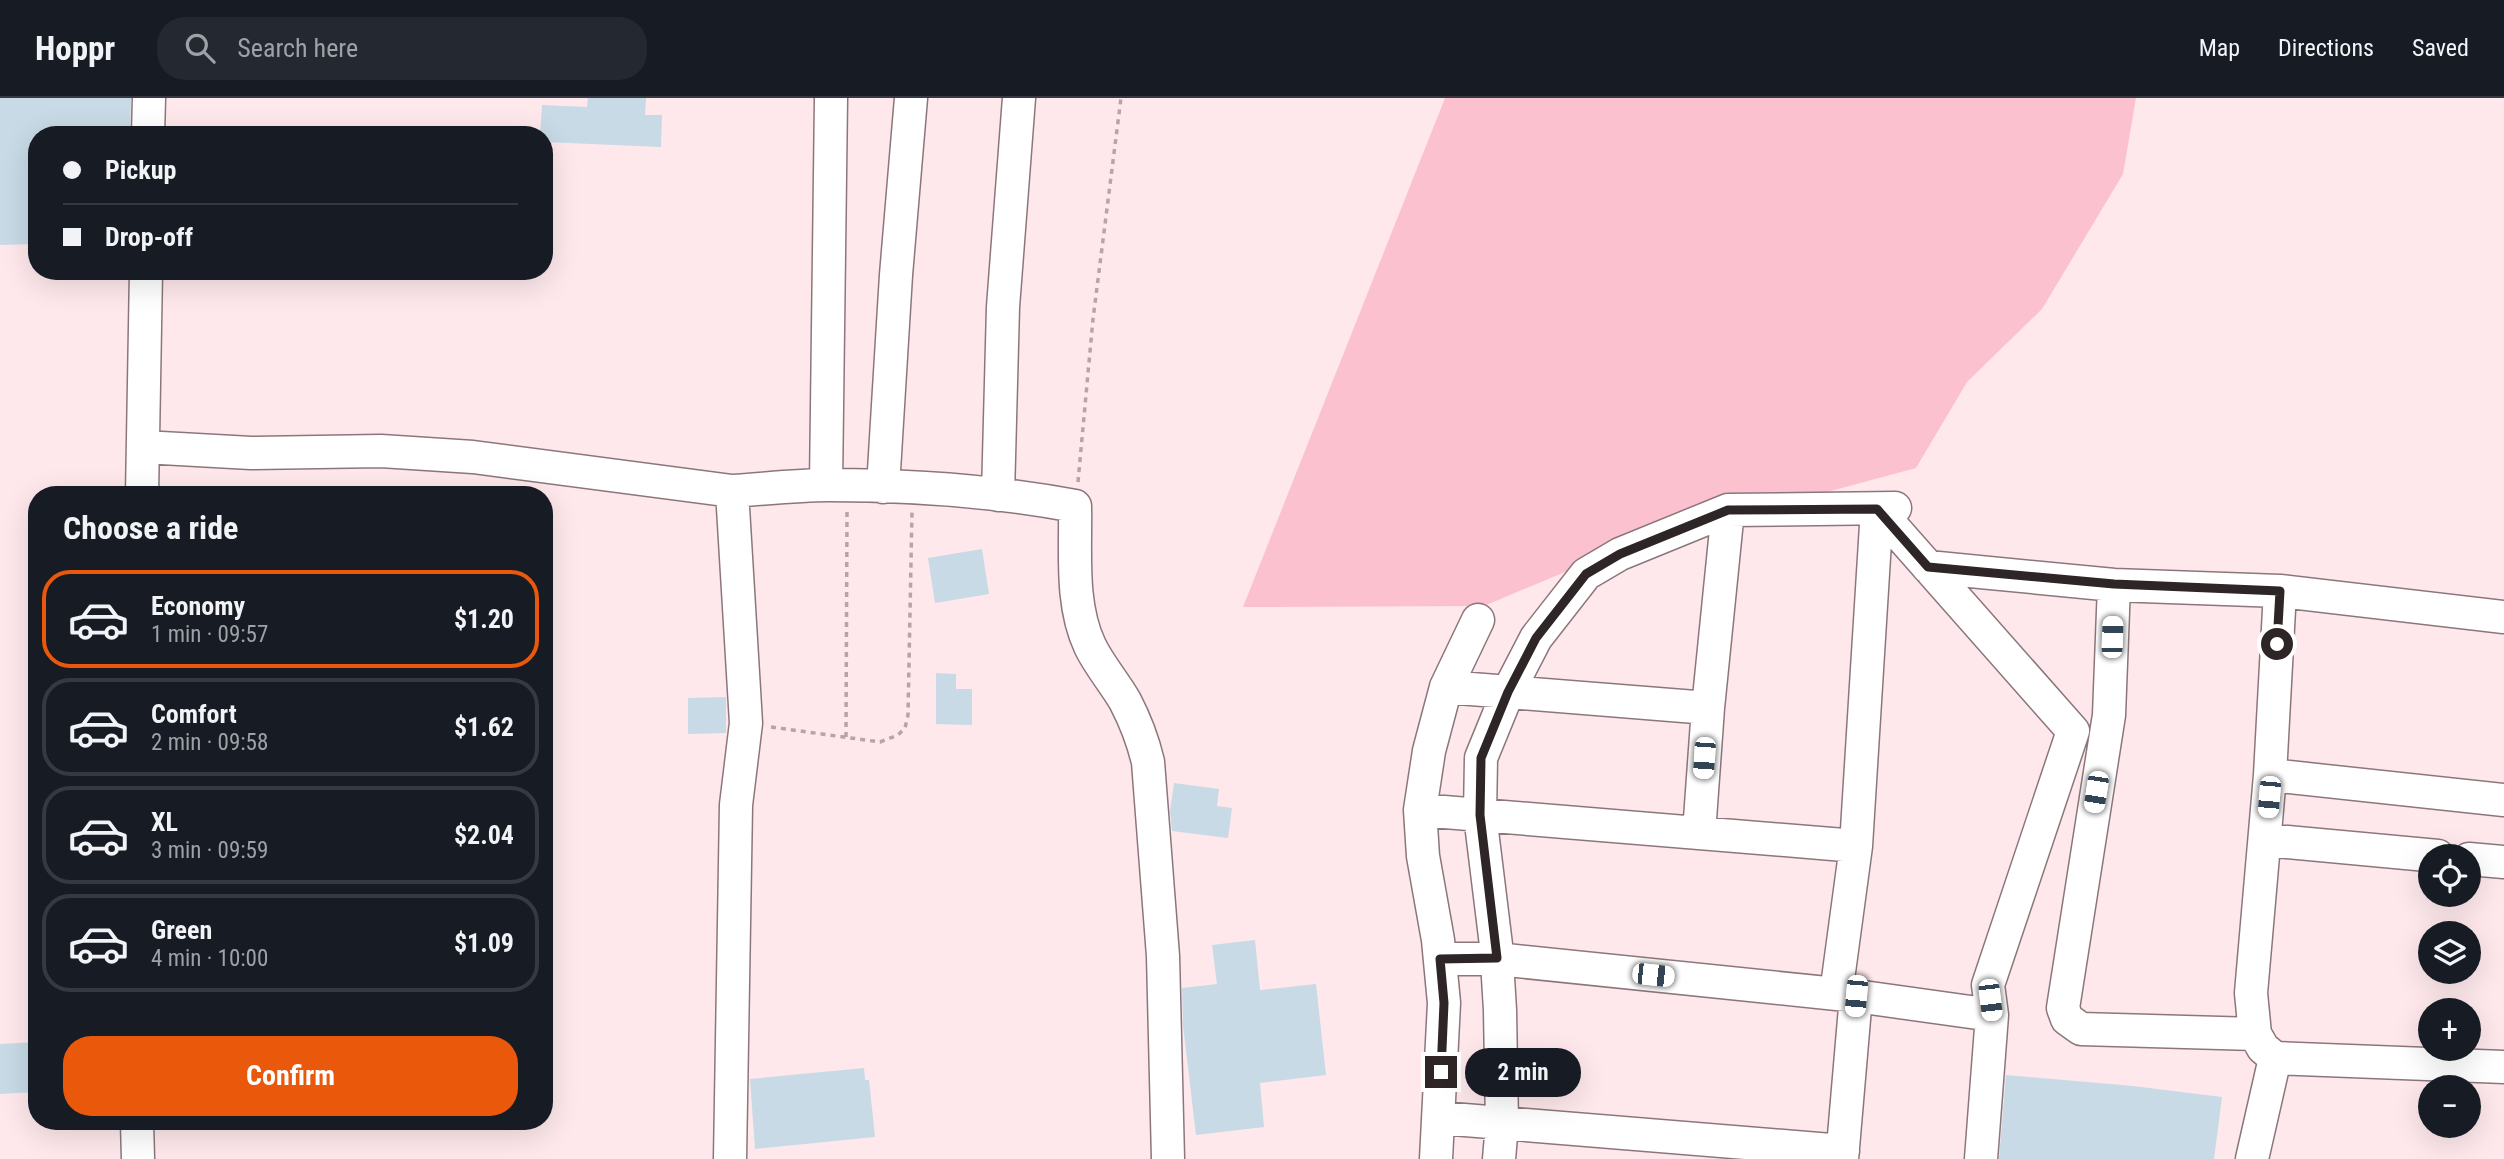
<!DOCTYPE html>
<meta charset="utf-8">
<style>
body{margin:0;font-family:"Roboto Condensed",sans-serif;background:#242831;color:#f1f3f6;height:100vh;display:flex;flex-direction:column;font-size:26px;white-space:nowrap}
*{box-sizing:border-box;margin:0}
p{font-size:23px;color:#9ea1a6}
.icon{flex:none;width:38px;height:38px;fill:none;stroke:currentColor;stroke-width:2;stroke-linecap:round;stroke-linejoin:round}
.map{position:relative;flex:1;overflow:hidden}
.side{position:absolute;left:28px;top:388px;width:525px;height:644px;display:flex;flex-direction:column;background:#171b24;border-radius:28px;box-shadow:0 7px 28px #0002}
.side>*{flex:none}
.guide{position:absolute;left:28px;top:28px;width:525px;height:154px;border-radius:28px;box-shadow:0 7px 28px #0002;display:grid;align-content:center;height:154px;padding:0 35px;background:#171b24}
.controls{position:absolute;left:2418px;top:746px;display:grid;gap:14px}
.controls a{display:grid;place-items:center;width:63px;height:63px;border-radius:50%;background:#171b24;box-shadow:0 7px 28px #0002;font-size:35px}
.end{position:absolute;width:32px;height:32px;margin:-16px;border:9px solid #2d2526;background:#fff;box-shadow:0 0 0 4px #fff}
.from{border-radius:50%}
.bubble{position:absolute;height:49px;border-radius:24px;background:#171b24;box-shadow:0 7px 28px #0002;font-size:23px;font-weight:700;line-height:49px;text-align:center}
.car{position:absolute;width:21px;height:42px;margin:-21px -10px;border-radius:9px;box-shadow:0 0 5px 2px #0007;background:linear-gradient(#fff 24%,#345 0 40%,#fff 0 76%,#345 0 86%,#fff 0)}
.guide b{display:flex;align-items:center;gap:24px;height:66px;font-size:26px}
.guide b+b{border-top:2px solid #363941}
.guide i{width:18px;height:18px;background:#f1f3f6}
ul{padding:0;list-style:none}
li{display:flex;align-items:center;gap:21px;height:98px;margin:0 14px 10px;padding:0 21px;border:4px solid #363941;border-radius:28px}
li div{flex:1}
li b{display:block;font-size:26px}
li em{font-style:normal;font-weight:700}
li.current{border-color:#ea580c}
li>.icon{width:63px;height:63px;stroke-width:1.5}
h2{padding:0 35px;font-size:32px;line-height:84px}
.action{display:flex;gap:14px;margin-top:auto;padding:14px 35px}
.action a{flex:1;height:80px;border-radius:28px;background:#ea580c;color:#fff;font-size:28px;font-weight:700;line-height:80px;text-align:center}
header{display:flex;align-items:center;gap:42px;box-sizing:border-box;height:98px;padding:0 35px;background:#171b24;border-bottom:2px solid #363941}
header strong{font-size:33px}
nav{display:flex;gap:38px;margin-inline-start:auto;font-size:24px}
.search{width:490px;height:63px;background:#242831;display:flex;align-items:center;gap:18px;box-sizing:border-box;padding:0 24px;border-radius:28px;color:#9ea1a6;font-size:26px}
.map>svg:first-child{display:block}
.green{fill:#fcc1cf}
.building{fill:#c7dae5}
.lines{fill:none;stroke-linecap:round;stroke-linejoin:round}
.minor-casing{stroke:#8b777b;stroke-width:35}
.path{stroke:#b6a5a8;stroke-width:3.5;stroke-dasharray:5 5;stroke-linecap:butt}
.minor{stroke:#fff;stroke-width:32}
.route{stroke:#2d2526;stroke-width:9}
</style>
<header>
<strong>Hoppr</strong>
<div class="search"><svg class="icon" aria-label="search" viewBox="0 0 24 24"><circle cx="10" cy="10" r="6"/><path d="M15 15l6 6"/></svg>Search here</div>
<nav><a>Map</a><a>Directions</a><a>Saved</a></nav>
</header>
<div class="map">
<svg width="2504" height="1061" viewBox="0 0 2504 1061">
<rect width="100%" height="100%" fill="#fee8ec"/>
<path class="green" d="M1445,0h691l-13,76 -81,135 -75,73 -51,86 -292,79 -140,59 -241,1z"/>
<path class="building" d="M0,0h131l-1,37h-42l-1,-7 -50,4v112l-37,1z
M588,0h58l-1,17h17l-1,32 -117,-5v-7h-4l2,-30 45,2z
M982,451l7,45 -54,9 -7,-45z
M936,575l20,1v15h16v36l-36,-1z
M726,599v36l-38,1v-36z
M1174,685l45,6 -2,17 15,2 -4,30 -56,-7 -2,-20z
M1255,842l5,50 56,-6 10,91 -66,8 4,44 -68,8 -13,-110 -1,-37 35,-4 -5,-39z
M37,944v50l-37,2v-50z
M864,970l1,12h4l6,57 -120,12 -5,-70z
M2006,977l127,11 89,11 -8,62h-215z"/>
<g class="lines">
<defs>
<path id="minor" d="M148,37l1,-37
M143,349l108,6 130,-2 92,6 259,34 14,232 -10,82 -6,354
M826,387l5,-387
M883,389l13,-212 15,-177
M732,393c32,-2 64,-6 97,-6 82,0 165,6 246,21 1,45 -5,98 15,140 9,19 24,36 35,55 10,19 18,40 23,61l15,194 5,203
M142,397l4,-224
M998,397l5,-188 16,-209
M1877,411l196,222 -85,254 4,30 -11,144
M1928,469l186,18 166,6
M2114,487l-5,130 -46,293 4,11 14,10 174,5
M2504,519l-224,-26 -10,184 -19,218 4,41 8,14 12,10 229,9
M1446,589l262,21
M2270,677l234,25
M1420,712l436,36
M1699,735l9,-125 20,-198
M2265,742l173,16
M2469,761l35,3
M1440,861h57l359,37 136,19
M1836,896l20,-148 21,-337
M1440,1020l403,33
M137,1024l1,37
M1436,1061l8,-156 -6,-63 -15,-84 -3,-46 9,-59 17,-64 32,-67
M1499,1061l3,-35 -2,-114 -4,-65 -16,-130 1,-57 27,-66 28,-54 50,-64 34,-20 108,-44 167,-2
M1842,1061l14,-163
M2252,1061l23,-101"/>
</defs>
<use href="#minor" class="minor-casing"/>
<path class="path" d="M1078,384l15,-163 28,-221
M771,629l109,15 18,-7 7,-7 3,-13 4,-204
M846,639l1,-225"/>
<use href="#minor" class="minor"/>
</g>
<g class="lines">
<path class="route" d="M1441,974l3,-69 -4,-44 57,-1 -17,-143 1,-57 27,-66 28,-54 50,-64 34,-20 108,-44 149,-1 51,58 186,17 166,7 -3,53"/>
</g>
</svg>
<div class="controls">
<a><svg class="icon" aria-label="locate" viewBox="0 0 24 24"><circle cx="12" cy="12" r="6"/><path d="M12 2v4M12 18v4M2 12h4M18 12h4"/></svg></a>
<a><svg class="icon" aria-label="layers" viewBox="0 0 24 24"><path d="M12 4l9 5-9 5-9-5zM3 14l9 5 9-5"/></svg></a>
<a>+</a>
<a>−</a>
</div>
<i class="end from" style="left:2277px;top:546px"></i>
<i class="end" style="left:1441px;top:974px"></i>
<div class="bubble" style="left:1465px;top:950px;width:116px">2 min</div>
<i class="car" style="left:2112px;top:539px;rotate:2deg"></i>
<i class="car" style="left:1704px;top:660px;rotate:184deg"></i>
<i class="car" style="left:2096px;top:694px;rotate:189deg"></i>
<i class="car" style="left:2269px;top:699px;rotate:185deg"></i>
<i class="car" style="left:1653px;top:877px;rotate:96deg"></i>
<i class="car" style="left:1856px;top:898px;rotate:185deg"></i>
<i class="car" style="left:1990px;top:902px;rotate:173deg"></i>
<div class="guide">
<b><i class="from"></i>Pickup</b>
<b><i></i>Drop-off</b>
</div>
<section class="side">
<h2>Choose a ride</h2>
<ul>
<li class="current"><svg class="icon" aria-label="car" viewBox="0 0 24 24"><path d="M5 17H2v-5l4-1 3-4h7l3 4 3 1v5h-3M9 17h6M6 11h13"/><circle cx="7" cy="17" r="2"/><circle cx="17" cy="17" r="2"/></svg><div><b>Economy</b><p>1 min · 09:57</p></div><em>$1.20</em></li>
<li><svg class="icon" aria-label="car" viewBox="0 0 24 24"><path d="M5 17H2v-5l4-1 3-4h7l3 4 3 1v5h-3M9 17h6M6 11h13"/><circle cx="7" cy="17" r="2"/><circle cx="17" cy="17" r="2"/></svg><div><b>Comfort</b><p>2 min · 09:58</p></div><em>$1.62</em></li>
<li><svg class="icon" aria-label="car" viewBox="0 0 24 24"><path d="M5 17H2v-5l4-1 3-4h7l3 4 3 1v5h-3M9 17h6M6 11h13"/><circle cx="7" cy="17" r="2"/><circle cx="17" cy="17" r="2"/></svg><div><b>XL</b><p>3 min · 09:59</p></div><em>$2.04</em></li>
<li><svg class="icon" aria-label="car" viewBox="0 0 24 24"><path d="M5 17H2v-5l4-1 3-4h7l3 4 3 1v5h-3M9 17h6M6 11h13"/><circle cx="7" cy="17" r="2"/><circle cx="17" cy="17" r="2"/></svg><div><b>Green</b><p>4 min · 10:00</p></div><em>$1.09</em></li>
</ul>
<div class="action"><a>Confirm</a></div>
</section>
</div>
